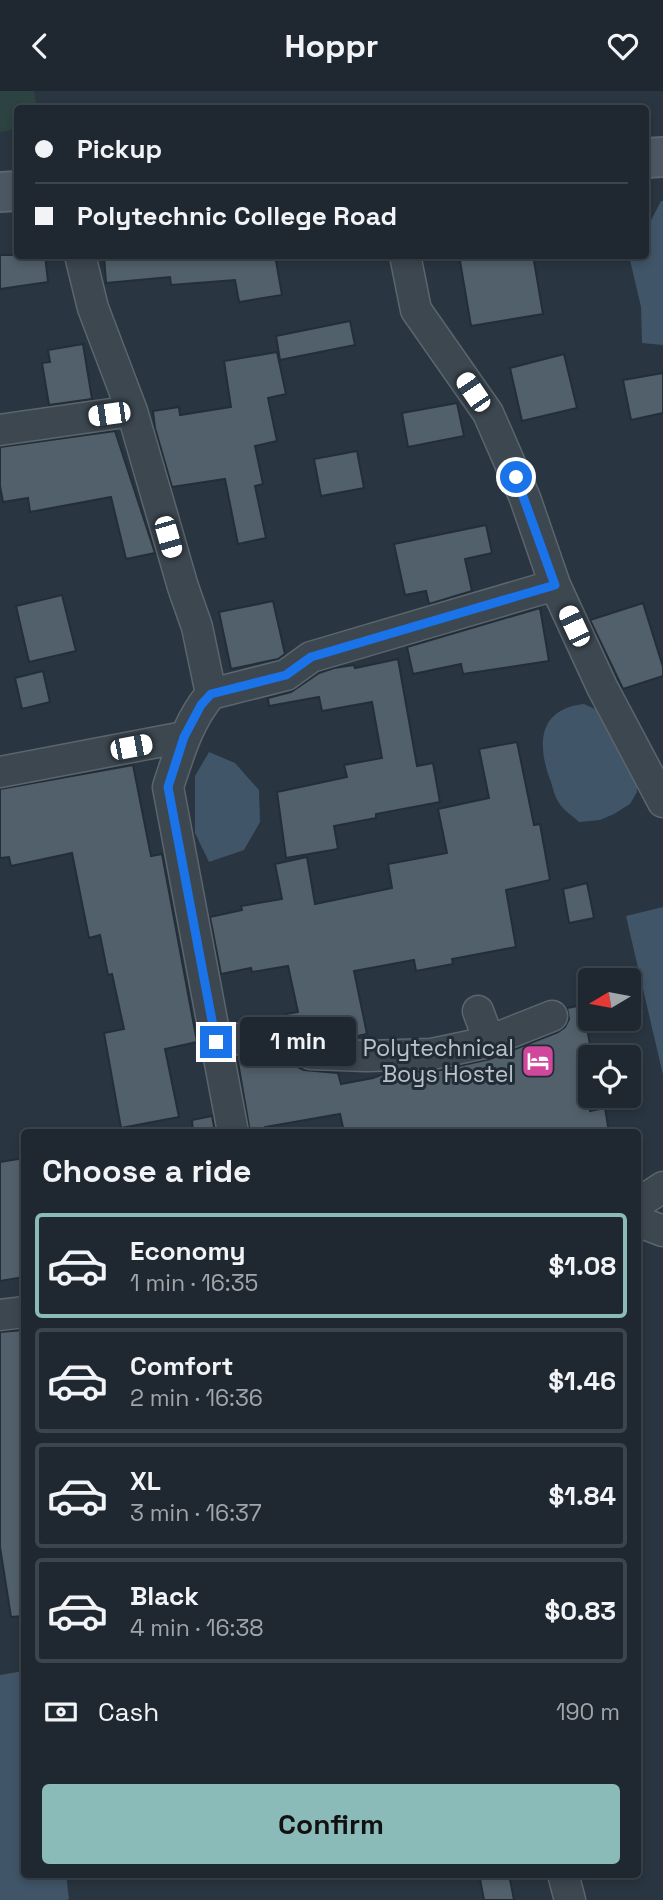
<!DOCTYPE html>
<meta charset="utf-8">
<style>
body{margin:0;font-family:"Space Grotesk",sans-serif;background:#2c343c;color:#f1f3f6;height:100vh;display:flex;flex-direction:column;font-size:26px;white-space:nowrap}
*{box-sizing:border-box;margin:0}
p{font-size:23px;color:#a1a6ab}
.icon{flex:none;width:38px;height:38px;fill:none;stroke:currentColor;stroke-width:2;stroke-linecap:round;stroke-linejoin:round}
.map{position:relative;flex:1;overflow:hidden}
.drawer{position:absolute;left:21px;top:1038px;width:620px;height:749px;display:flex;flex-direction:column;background:#1f2830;border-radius:7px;box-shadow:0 4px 10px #0003,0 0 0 2px #3c444c}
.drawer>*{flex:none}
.hud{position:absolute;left:14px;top:14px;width:635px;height:154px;border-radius:7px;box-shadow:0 4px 10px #0003,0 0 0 2px #3c444c;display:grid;align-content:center;height:154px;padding:0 21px;background:#1f2830}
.needle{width:46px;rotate:260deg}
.fabs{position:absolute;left:578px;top:877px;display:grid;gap:14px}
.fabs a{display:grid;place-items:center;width:63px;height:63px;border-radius:7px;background:#1f2830;box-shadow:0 4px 10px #0003,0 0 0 2px #3c444c;font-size:35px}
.end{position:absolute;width:32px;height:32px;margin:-16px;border:9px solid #1a73e8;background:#fff;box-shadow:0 0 0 4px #fff}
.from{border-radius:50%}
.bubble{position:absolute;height:49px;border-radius:7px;background:#1f2830;box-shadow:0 4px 10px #0003,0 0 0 2px #3c444c;font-size:23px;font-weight:700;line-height:49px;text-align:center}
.car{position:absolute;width:21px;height:42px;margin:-21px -10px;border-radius:9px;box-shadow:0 0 5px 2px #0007;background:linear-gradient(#fff 24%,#345 0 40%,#fff 0 76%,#345 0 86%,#fff 0)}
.hud b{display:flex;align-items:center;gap:24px;height:66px;font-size:26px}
.hud b+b{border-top:2px solid #3c444c}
.hud i{width:18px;height:18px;background:#f1f3f6}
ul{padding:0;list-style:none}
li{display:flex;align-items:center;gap:21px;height:105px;margin:0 14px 10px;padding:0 7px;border:4px solid #3c444c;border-radius:7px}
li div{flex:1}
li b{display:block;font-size:26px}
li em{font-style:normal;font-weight:700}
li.current{border-color:#8bbbb9}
li>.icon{width:63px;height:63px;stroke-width:1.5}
h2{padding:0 21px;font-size:32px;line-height:84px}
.pay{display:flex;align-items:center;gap:18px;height:77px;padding:0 21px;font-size:26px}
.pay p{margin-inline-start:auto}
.button{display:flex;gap:14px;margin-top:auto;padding:14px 21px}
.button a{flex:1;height:80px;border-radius:7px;background:#8bbbb9;color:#111;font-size:28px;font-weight:700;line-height:80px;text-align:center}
header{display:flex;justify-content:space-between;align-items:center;height:91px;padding:0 21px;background:#1f2830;font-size:32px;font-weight:700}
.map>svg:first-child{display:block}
.green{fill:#2c4342}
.water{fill:#405568}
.building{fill:#52606b;stroke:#232e38;stroke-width:2}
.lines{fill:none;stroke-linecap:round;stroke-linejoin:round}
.minor-casing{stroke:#5b656e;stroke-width:33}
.secondary-casing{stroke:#5b656e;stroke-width:42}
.minor{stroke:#3d4750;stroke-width:30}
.secondary{stroke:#4b5763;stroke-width:38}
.route{stroke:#1a73e8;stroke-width:9}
.labels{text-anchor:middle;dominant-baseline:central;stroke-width:6;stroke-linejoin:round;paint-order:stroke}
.poi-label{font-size:23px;fill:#bac2ca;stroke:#212c36;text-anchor:end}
</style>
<header><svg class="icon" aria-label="back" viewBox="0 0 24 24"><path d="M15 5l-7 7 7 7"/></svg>Hoppr<svg class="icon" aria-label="heart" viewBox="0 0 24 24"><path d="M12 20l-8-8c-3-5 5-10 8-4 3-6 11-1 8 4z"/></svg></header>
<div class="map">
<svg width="663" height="1809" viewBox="0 0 663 1809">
<rect width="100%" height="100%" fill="#293540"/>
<path class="green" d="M0,0h34l3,17 -19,1 -1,20 -17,3z"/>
<path class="water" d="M661,110h2v144l-21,-2 -1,-36 -11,-47 2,-4 14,-1v-25z
M584,613l13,6 39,59 1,23 -7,12 -16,10 -14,6 -21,2c-6,-6 -16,-12 -20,-19 -4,-6 -6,-14 -8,-21 -14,-36 -14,-73 33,-78z
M209,661l26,11 24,27 1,32 -16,28 -35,12 -14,-29v-57z
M663,816v168l-37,-159z
M24,1580v203h42l3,25 -2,1h-67v-225z"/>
<path class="building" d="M0,164h45l3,27 -48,7z
M104,164h171l7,40 -43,7 -4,-22 -64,5 -1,-8 -64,6z
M459,164h74l10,59 -72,12z
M350,230l5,24 -75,15 -4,-24z
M83,253l9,55 -43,6 -7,-42 8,-1 -2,-12z
M277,261l9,42 -18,4 9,43 -22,5 8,38 -8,2 11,52 -28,6 -13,-65 -53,8 -17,-59 -2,-17 26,-4 1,8 51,-8 -7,-46z
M564,263l13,54 -55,13 -12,-53z
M663,282v40l-32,7 -8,-40z
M457,312l7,33 -56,11 -6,-34z
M115,340l40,122 -29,6 -15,-62 -81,15 -2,-14 -25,4 -3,-16v-39z
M357,360l7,37 -43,8 -7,-37z
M486,434l6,28 -27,6 7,32 -43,13 -3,-13 -21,4 -11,-51z
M62,504l14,56 -47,11 -13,-56z
M273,510l12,53 -7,5 -47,10 -12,-57z
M643,512l20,64v9l-40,13 -33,-69z
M540,517l9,53 -86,13 -2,-10 -48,10 -6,-27z
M398,568l19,107 16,-3 7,39 -64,12v4l-42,8 4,23 -52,9 -9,-66 70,-15 -3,-12 38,-7 -10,-56 -50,9 -3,-14 -50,9 -1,-8 23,-6 28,-19 15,-5 20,-3 1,3z
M43,580l7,31 -28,7 -7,-31z
M517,651l17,83 6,-1 10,56 -44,10 10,57 -64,12 1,5 -37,7 -2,-11 -60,11 13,63 -19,4 -33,-1 -17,-8 -4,-7 -7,-5 -1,-3 12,-2 -10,-46 -36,6 -1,-4 -30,6 -11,-57 32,-7 -1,-4 41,-7 -7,-35 32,-7 8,47 77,-16 -4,-24 59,-11 -9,-44 51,-11 -10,-49z
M133,674l18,91 11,-2 35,188 -32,7 14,68 -58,11 -17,-95 20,-4 -12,-55 -4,1 -8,-40 -11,3 -17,-85 -61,13 -2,-9 -9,1v-69z
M587,792l7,35 -25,5 -6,-34z
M583,914l7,40v66l15,-3 4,24h-265l-4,-18 -75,13 1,5h-16l-12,-70 35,-6 31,14 34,3 3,11 32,-6 13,-5 50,-2 54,-12 68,-27 7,-5 4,-8 -2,-11z
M212,1025l3,16h-22l-1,-12z
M24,1067v119l-24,4v-119z
M24,1239v286l-13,1 -11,-70v-215z
M479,1783h30l5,26h-30z"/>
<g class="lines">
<defs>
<path id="minor" d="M80,164l13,53 39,103 51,176 14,40 14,67c-23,27 -32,60 -43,93l65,345
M405,164l11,55 72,103 37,85 30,87 47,102 61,115
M0,339l132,-19
M211,603l75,-19 25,-18 244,-72
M0,681l184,-35
M478,920l11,30
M216,951l65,-9 1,8 29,13 55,2 66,-2 52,-11 68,-27
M637,1113l26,-17
M637,1130l26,10
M0,1224l24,-3
M563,1783l7,26"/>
<path id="secondary" d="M646,67l17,-1
M0,101l18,-1"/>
</defs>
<use href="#minor" class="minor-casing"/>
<use href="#secondary" class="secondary-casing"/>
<use href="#minor" class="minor"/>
<use href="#secondary" class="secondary"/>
</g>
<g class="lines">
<path class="route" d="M216,951l-48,-255 16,-50 17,-32 10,-11 75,-19 25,-18 244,-72 -39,-108"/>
</g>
<defs>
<symbol id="hotel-square" viewBox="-11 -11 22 22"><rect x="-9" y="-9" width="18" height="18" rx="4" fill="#d1479c" stroke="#212c36"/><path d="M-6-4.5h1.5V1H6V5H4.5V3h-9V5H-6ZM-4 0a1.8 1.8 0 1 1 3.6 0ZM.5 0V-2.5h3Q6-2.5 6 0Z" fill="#fff"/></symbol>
</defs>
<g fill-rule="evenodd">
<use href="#hotel-square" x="519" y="951" width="38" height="38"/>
</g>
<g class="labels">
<g class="poi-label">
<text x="514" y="957">Polytechnical<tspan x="514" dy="26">Boys Hostel</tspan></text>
</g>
</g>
</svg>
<div class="fabs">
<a><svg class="needle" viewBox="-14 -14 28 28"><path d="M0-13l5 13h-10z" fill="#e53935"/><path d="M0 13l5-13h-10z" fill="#a1a6ab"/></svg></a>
<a><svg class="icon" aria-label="locate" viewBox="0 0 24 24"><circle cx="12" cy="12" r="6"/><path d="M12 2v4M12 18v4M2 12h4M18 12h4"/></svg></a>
</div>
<i class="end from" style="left:516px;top:386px"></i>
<i class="end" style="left:216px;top:951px"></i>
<div class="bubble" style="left:240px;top:926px;width:116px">1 min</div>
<i class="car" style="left:473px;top:301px;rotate:326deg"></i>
<i class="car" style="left:109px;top:323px;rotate:262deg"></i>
<i class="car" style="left:168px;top:446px;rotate:164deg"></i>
<i class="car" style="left:574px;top:535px;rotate:335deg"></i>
<i class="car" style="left:131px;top:656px;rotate:79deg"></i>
<div class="hud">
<b><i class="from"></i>Pickup</b>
<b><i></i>Polytechnic College Road</b>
</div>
<section class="drawer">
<h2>Choose a ride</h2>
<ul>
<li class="current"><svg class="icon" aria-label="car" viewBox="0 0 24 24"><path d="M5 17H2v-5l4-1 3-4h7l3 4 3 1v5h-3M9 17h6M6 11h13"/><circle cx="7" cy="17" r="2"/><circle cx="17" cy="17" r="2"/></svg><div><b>Economy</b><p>1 min · 16:35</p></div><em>$1.08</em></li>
<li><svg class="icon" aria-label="car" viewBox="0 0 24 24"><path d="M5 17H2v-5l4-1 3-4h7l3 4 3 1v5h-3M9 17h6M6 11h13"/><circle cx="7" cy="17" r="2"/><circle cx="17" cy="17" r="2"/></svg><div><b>Comfort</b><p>2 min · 16:36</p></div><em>$1.46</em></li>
<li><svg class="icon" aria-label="car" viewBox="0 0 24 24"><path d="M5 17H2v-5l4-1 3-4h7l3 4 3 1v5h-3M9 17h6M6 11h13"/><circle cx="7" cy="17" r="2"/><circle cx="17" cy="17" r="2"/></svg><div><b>XL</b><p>3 min · 16:37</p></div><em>$1.84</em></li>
<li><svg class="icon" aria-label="car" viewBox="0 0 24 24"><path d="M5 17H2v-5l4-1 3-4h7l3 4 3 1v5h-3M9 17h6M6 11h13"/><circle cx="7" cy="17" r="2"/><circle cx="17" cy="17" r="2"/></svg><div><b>Black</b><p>4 min · 16:38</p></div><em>$0.83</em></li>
</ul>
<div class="pay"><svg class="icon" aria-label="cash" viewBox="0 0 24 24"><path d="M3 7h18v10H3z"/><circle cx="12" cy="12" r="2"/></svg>Cash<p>190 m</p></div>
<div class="button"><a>Confirm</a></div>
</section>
</div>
